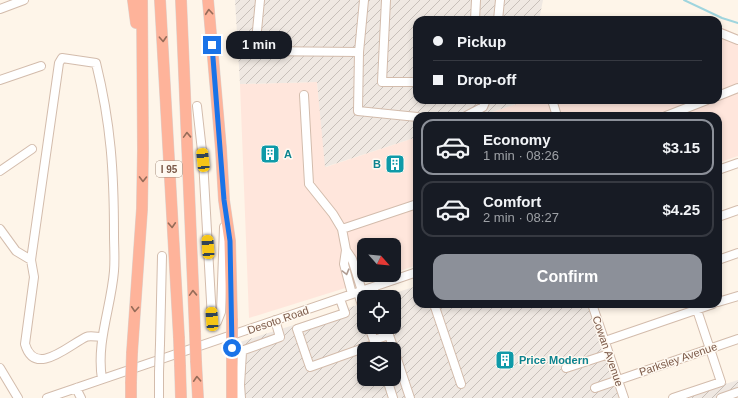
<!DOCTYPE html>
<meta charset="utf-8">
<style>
body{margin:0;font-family:Arial,sans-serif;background:#242831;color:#f1f3f6;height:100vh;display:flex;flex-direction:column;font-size:15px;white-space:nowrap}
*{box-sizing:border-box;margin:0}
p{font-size:13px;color:#9ea1a6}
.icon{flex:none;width:22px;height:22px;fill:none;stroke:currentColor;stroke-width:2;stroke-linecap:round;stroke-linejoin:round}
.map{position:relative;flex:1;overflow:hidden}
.side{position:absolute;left:413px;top:112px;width:309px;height:196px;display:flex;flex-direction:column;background:#171b24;border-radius:12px;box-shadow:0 2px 6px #0003}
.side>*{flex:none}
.guide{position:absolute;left:413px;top:16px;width:309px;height:88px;border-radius:12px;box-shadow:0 2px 6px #0003;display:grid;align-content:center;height:88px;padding:0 20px;background:#171b24}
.needle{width:26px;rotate:117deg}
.buttons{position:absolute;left:357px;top:238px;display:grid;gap:8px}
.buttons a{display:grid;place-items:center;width:44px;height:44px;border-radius:8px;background:#171b24;box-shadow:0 2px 6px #0003;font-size:20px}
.end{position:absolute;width:18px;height:18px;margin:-9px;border:5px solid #1a73e8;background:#fff;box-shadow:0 0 0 2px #fff}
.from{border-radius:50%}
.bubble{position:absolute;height:28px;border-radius:12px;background:#171b24;box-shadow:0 2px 6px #0003;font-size:13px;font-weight:700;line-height:28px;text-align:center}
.car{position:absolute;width:12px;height:24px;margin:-12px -6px;border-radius:5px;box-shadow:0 0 3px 1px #0007;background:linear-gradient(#f5c518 24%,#345 0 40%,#f5c518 0 76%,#345 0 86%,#f5c518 0)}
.guide b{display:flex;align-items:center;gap:14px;height:38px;font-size:15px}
.guide b+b{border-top:1px solid #363941}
.guide i{width:10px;height:10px;background:#f1f3f6}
ul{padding:7px 0 0;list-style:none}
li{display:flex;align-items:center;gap:12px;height:56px;margin:0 8px 6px;padding:0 12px;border:2px solid #363941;border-radius:12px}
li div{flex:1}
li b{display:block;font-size:15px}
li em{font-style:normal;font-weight:700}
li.active{border-color:#8c9099}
li>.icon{width:36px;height:36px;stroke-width:1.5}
.cta{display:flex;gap:8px;margin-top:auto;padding:8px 20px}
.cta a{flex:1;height:46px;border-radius:12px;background:#8c9099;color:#fff;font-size:16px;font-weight:700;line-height:46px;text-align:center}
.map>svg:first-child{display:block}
.commercial{fill:#ffe6dc}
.industrial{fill:url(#industrial-furrows);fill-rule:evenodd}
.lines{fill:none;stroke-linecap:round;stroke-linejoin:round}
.stream{stroke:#9fd5de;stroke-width:2}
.minor-casing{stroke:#d3bcac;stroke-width:10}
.highway-casing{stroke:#ddd4d0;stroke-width:12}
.minor{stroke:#fff;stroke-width:8}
.highway{stroke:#feb39a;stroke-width:11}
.minor-bridge-casing{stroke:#d3bcac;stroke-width:10;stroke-linecap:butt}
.highway-bridge-casing{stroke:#ddd4d0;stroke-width:12;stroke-linecap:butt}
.minor-bridge{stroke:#fff;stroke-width:8}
.highway-bridge{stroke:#feb39a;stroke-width:11}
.oneway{stroke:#966c59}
.oneway2{stroke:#b09c92}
.route{stroke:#1a73e8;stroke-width:5}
.labels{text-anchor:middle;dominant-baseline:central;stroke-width:3;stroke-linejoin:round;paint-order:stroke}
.shield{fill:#fff9f1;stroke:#a38a7b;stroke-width:1}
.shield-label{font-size:10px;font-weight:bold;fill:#7c5a49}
.culture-label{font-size:11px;font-weight:bold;fill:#0d838f;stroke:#fff9f1;text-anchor:start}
.street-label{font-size:11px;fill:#7c5a49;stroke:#fff9f1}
</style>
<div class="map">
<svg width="738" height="398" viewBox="0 0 738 398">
<defs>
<pattern id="industrial-furrows" width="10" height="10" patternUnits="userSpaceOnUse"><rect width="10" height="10" fill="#efe8e2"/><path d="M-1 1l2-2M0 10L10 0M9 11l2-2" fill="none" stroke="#c7bfb9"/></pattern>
</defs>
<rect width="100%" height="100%" fill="#fef5e9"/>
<path class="commercial" d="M718,27l8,2 12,6v121l-20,7v-47h-238l48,-16h190z
M317,82l9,85 91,-30v128l-23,8v-28h-30v30h23l-138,43 -9,-234z"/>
<path class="industrial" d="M235,0h308l-4,20h-122v80h111l-48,16h-63v21l-92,30 -8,-85 -77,2z
M417,286v18h170l32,94h-379v-56l124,-39v24h30v-30h-12zM364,349h30v30h-30z
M738,380v18h-56z"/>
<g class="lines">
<path class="stream" d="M684,0l38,18 16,5"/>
<defs>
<path id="minor" d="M260,0l-5,51 104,1 -1,59 59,6
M386,0l-4,82h35
M0,9l24,-9
M475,20l1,-20
M498,20l2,-20
M718,32l20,8
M359,52l5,-52
M0,80l41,-14
M304,95l5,89 24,30 9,15 4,21 -2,14 8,30
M718,96l20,-8
M552,100l5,16
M197,106l6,54 9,159 5,3 4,-10 3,-85
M466,116l17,-9 3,-7
M666,116l41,-16
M718,170l20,-7
M0,171l32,-22
M718,217l20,-7
M0,229l16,22 15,9
M342,229l75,-25
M346,250l6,9 10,32
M718,260l20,-7
M373,287l3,10
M358,292l6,20
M340,299l5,14 -48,16 13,38 65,-23
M718,302l20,-6
M434,304l27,80
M592,304l32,94
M369,327l8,22
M386,327l8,22
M101,337c-4,0 -11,-2 -15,0 -17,8 -51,41 -61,7l9,-67 -3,-17 28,-197 3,-5 34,5c15,61 18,109 18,172 0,12 1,24 0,36 -3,37 -18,71 -12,108
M374,340l15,-5
M605,341l108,-37
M160,344l2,-88
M394,350l16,48
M0,368l18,30
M566,368l43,-14
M159,372v26
M387,379l6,19
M76,388l5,10
M595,388l143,-49
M47,398l370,-126
M241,398l-1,-13 2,-33 2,-2 36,-13 -5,-17
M673,398l48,-16 -26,-78
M721,398l17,-6"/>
<path id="highway" d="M133,0l3,23
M160,0l19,338
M181,0l14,332
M208,0l13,149 3,51 6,41 2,79
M232,348v50
M132,353l10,-144 1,-59 -1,-150
M196,361l2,37
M180,365l1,33
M131,398v-16"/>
</defs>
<use href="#minor" class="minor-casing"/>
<use href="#highway" class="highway-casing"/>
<use href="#minor" class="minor"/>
<use href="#highway" class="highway"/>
<defs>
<path id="minor-bridge" d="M159,372l1,-28"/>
<path id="highway-bridge" d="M195,332l1,29
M179,338l1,27
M232,348v-28
M131,382l1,-29"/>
</defs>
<use href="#minor-bridge" class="minor-bridge-casing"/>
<use href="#highway-bridge" class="highway-bridge-casing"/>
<use href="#minor-bridge" class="minor-bridge"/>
<use href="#highway-bridge" class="highway-bridge"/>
</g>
<defs><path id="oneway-chevron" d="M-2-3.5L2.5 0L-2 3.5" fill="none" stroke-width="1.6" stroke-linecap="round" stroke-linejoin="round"/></defs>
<g class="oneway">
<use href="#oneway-chevron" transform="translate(209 12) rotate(-95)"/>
<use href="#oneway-chevron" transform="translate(163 39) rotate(87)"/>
<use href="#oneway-chevron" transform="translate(187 135) rotate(-92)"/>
<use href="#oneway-chevron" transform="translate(143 179) rotate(91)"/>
<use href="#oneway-chevron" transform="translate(172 225) rotate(87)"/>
<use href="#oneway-chevron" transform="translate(193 293) rotate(-92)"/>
<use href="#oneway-chevron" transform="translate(135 309) rotate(94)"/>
<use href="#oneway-chevron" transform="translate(197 379) rotate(-93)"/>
</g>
<use class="oneway2" href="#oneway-chevron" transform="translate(346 272) rotate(75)"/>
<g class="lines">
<path class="route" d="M212,45l12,155 6,41 2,107"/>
</g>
<defs>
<symbol id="building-square" viewBox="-11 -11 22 22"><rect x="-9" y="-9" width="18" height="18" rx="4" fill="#0f9aa8" stroke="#fff9f1"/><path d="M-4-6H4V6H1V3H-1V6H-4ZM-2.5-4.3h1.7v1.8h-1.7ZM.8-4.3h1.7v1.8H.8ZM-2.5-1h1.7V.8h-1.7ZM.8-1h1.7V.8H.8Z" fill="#fff"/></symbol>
</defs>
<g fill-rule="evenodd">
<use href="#building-square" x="259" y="143" width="22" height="22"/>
<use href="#building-square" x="384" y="153" width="22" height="22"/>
<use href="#building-square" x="494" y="349" width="22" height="22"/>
</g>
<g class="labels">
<rect class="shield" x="156" y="161" width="26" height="16" rx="3"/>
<g class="shield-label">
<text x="169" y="169">I 95</text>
</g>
<g class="culture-label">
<text x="284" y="154">A</text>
<text x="381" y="164" text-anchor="end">B</text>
<text x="519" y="360">Price Modern</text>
</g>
<g class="street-label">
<text transform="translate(278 320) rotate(-19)">Desoto Road</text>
<text transform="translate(608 351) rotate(71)">Cowan Avenue</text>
<text transform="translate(678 359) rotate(-19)">Parksley Avenue</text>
</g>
</g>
</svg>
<div class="buttons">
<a><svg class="needle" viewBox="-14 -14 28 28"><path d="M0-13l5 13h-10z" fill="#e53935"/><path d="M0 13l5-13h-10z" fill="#9ea1a6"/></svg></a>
<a><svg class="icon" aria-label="locate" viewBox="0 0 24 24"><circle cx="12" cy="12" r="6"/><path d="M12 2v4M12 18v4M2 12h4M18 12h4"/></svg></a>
<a><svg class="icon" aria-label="layers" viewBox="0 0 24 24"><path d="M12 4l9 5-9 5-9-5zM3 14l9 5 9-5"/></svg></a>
</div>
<i class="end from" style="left:232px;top:348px"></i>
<i class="end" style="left:212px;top:45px"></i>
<div class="bubble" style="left:226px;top:31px;width:66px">1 min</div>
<i class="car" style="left:203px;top:160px;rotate:354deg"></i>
<i class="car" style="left:208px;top:247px;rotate:356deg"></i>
<i class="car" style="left:212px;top:319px;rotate:356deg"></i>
<div class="guide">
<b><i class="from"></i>Pickup</b>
<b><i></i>Drop-off</b>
</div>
<section class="side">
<ul>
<li class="active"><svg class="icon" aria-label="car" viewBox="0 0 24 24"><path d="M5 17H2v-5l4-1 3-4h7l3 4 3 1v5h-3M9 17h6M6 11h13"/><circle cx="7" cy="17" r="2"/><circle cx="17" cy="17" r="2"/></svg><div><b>Economy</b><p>1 min · 08:26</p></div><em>$3.15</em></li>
<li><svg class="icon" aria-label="car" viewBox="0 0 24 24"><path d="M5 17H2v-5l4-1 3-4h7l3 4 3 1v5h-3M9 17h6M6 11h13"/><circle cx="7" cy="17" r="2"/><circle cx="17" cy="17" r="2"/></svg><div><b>Comfort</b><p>2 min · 08:27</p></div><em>$4.25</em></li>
</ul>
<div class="cta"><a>Confirm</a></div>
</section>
</div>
